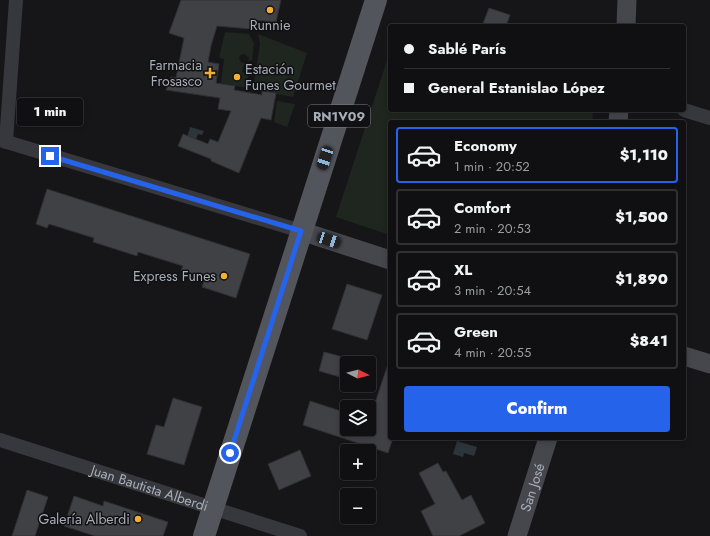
<!DOCTYPE html>
<meta charset="utf-8">
<style>
body{margin:0;font-family:Jost,sans-serif;background:#19191b;color:#f1f3f6;height:100vh;display:flex;flex-direction:column;font-size:15px;white-space:nowrap}
*{box-sizing:border-box;margin:0}
p{font-size:13px;color:#9c9d9f}
.icon{flex:none;width:22px;height:22px;fill:none;stroke:currentColor;stroke-width:2;stroke-linecap:round;stroke-linejoin:round}
.map{position:relative;flex:1;overflow:hidden}
.side{position:absolute;left:388px;top:120px;width:298px;height:320px;display:flex;flex-direction:column;background:#101012;border-radius:4px;box-shadow:0 2px 6px #0003,0 0 0 1px #303032}
.side>*{flex:none}
.hud{position:absolute;left:388px;top:24px;width:298px;height:88px;border-radius:4px;box-shadow:0 2px 6px #0003,0 0 0 1px #303032;display:grid;align-content:center;height:88px;padding:0 16px;background:#101012}
.needle{width:26px;rotate:96deg}
.tools{position:absolute;left:340px;top:356px;display:grid;gap:8px}
.tools a{display:grid;place-items:center;width:36px;height:36px;border-radius:4px;background:#101012;box-shadow:0 2px 6px #0003,0 0 0 1px #303032;font-size:20px}
.end{position:absolute;width:18px;height:18px;margin:-9px;border:5px solid #2563eb;background:#fff;box-shadow:0 0 0 2px #fff}
.from{border-radius:50%}
.bubble{position:absolute;height:28px;border-radius:4px;background:#101012;box-shadow:0 2px 6px #0003,0 0 0 1px #303032;font-size:13px;font-weight:800;line-height:28px;text-align:center}
.car{position:absolute;width:12px;height:24px;margin:-12px -6px;border-radius:5px;box-shadow:0 0 3px 1px #0007;background:linear-gradient(#222 24%,#8ab4d8 0 40%,#222 0 76%,#8ab4d8 0 86%,#222 0)}
.hud b{display:flex;align-items:center;gap:14px;height:38px;font-size:15px}
.hud b+b{border-top:1px solid #303032}
.hud i{width:10px;height:10px;background:#f1f3f6}
ul{padding:7px 0 0;list-style:none}
li{display:flex;align-items:center;gap:12px;height:56px;margin:0 8px 6px;padding:0 8px;border:2px solid #303032;border-radius:4px}
li div{flex:1}
li b{display:block;font-size:15px}
li em{font-style:normal;font-weight:800}
li.on{border-color:#2563eb}
li>.icon{width:36px;height:36px;stroke-width:1.5}
.action{display:flex;gap:8px;margin-top:auto;padding:8px 16px}
.action a{flex:1;height:46px;border-radius:4px;background:#2563eb;color:#fff;font-size:16px;font-weight:800;line-height:46px;text-align:center}
.map>svg:first-child{display:block}
.green{fill:#1e261f}
.water{fill:#2c353c}
.building{fill:#404145;stroke:#303034}
.lines{fill:none;stroke-linecap:round;stroke-linejoin:round}
.street{stroke:#37383d;stroke-width:14}
.secondary{stroke:#45474d;stroke-width:19}
.primary{stroke:#53555c;stroke-width:22}
.route{stroke:#2563eb;stroke-width:5}
.poi-dot{fill:#f2b134;stroke:#111113;stroke-width:1.5}
.labels{text-anchor:middle;dominant-baseline:central;stroke-width:3;stroke-linejoin:round;paint-order:stroke}
.shield{fill:#111113;stroke:#7b7e86;stroke-width:1}
.shield-label{font-size:13px;font-weight:bold;fill:#a8adb8}
.poi-label{font-size:14px;fill:#a8adb8;stroke:#111113;text-anchor:end}
.street-label{font-size:14px;fill:#a8adb8;stroke:#111113}
</style>
<div class="map">
<svg width="710" height="536" viewBox="0 0 710 536">
<rect width="100%" height="100%" fill="#161618"/>
<path class="green" d="M225,32l24,2 5,9 -2,17 -4,1 1,-3 -4,-4 -5,1 -1,4 3,4h3l-2,4 -1,5 6,3 -1,13 -26,-5 3,-24 -5,-1z
M258,34l49,19 -14,44 -40,-7 7,-46z
M390,51v59h203l-1,12h-202v113l-54,-18z
M277,101l18,3 -8,23 -13,-5z"/>
<path class="water" d="M190,127l14,4 -2,4 -4,-1 -6,17 -8,-3z
M457,441l20,6 -3,9 -10,-3 -1,4 -10,-3z"/>
<path class="building" d="M181,0h100l-5,22 -24,-2 -1,9 -34,-3 -6,20 -3,16 11,2 -3,19 19,3 -1,4 28,5v-4l14,2 -5,27 -10,-2 -22,55 -28,-12v-2l-33,-13 5,-12 25,10 2,-5 8,3 13,-31 -13,-2 2,-11 -54,-8 5,-13 5,1 8,-40 -15,-5z
M489,8l21,7 -4,11h-24z
M47,189l203,65 -14,44 -34,-11 3,-9 -24,-8 2,-4 -45,-14 -1,4 -44,-14 1,-4 -45,-14 -2,4 -11,-4z
M347,284l35,11 -15,45 -35,-11z
M324,352l23,6v21l-28,-8z
M387,367l3,1v70h3l-5,15 -85,-28 7,-24 37,12v16h22v-8z
M173,398l29,9 -18,58 -37,-11 9,-29 8,2z
M300,450l11,26 -32,14 -11,-26z
M438,463l5,9 3,-1 16,29 9,-5 14,28 -26,13h-26l-12,-25 14,-7 -16,-31z
M27,490l21,7 -13,39h-23z
M74,496l29,10 1,-5 64,21 -5,14h-68l-31,-10z"/>
<g class="lines">
<g class="street">
<path d="M684,110l26,8"/>
<path d="M0,140l301,91"/>
<path d="M6,142l10,-142"/>
<path id="s1" d="M0,440l300,96"/>
</g>
<g class="secondary">
<path d="M626,26l1,-26"/>
<path d="M618,122l1,-12"/>
<path d="M301,231l89,29"/>
<path d="M684,356l26,8"/>
<path id="s2" d="M517,536l31,-98"/>
</g>
<path class="primary" d="M204,536l172,-536"/>
</g>
<g class="lines">
<path class="route" d="M50,156l251,75 -71,222"/>
</g>
<g class="poi-dot">
<circle cx="270" cy="10" r="4"/>
<path d="M208 67h4v4h4v4h-4v4h-4v-4h-4v-4h4z"/>
<circle cx="237" cy="77" r="4"/>
<circle cx="224" cy="276" r="4"/>
<circle cx="138" cy="519" r="4"/>
</g>
<g class="labels">
<rect class="shield" x="308" y="105" width="62" height="22" rx="3"/>
<g class="shield-label">
<text x="339" y="116">RN1V09</text>
</g>
<g class="poi-label">
<text x="270" y="25" text-anchor="middle">Runnie</text>
<text x="202" y="65">Farmacia<tspan x="202" dy="16">Frosasco</tspan></text>
<text x="245" y="69" text-anchor="start">Estación<tspan x="245" dy="16">Funes Gourmet</tspan></text>
<text x="216" y="276">Express Funes</text>
<text x="130" y="519">Galería Alberdi</text>
</g>
<g class="street-label">
<text stroke="none"><textPath href="#s2" startOffset="51">San José</textPath></text>
<text stroke="none"><textPath href="#s1" startOffset="157">Juan Bautista Alberdi</textPath></text>
</g>
</g>
</svg>
<div class="tools">
<a><svg class="needle" viewBox="-14 -14 28 28"><path d="M0-13l5 13h-10z" fill="#e53935"/><path d="M0 13l5-13h-10z" fill="#9c9d9f"/></svg></a>
<a><svg class="icon" aria-label="layers" viewBox="0 0 24 24"><path d="M12 4l9 5-9 5-9-5zM3 14l9 5 9-5"/></svg></a>
<a>+</a>
<a>−</a>
</div>
<i class="end from" style="left:230px;top:453px"></i>
<i class="end" style="left:50px;top:156px"></i>
<div class="bubble" style="left:17px;top:98px;width:66px">1 min</div>
<i class="car" style="left:325px;top:158px;rotate:198deg"></i>
<i class="car" style="left:329px;top:240px;rotate:108deg"></i>
<div class="hud">
<b><i class="from"></i>Sablé París</b>
<b><i></i>General Estanislao López</b>
</div>
<section class="side">
<ul>
<li class="on"><svg class="icon" aria-label="car" viewBox="0 0 24 24"><path d="M5 17H2v-5l4-1 3-4h7l3 4 3 1v5h-3M9 17h6M6 11h13"/><circle cx="7" cy="17" r="2"/><circle cx="17" cy="17" r="2"/></svg><div><b>Economy</b><p>1 min · 20:52</p></div><em>$1,110</em></li>
<li><svg class="icon" aria-label="car" viewBox="0 0 24 24"><path d="M5 17H2v-5l4-1 3-4h7l3 4 3 1v5h-3M9 17h6M6 11h13"/><circle cx="7" cy="17" r="2"/><circle cx="17" cy="17" r="2"/></svg><div><b>Comfort</b><p>2 min · 20:53</p></div><em>$1,500</em></li>
<li><svg class="icon" aria-label="car" viewBox="0 0 24 24"><path d="M5 17H2v-5l4-1 3-4h7l3 4 3 1v5h-3M9 17h6M6 11h13"/><circle cx="7" cy="17" r="2"/><circle cx="17" cy="17" r="2"/></svg><div><b>XL</b><p>3 min · 20:54</p></div><em>$1,890</em></li>
<li><svg class="icon" aria-label="car" viewBox="0 0 24 24"><path d="M5 17H2v-5l4-1 3-4h7l3 4 3 1v5h-3M9 17h6M6 11h13"/><circle cx="7" cy="17" r="2"/><circle cx="17" cy="17" r="2"/></svg><div><b>Green</b><p>4 min · 20:55</p></div><em>$841</em></li>
</ul>
<div class="action"><a>Confirm</a></div>
</section>
</div>
